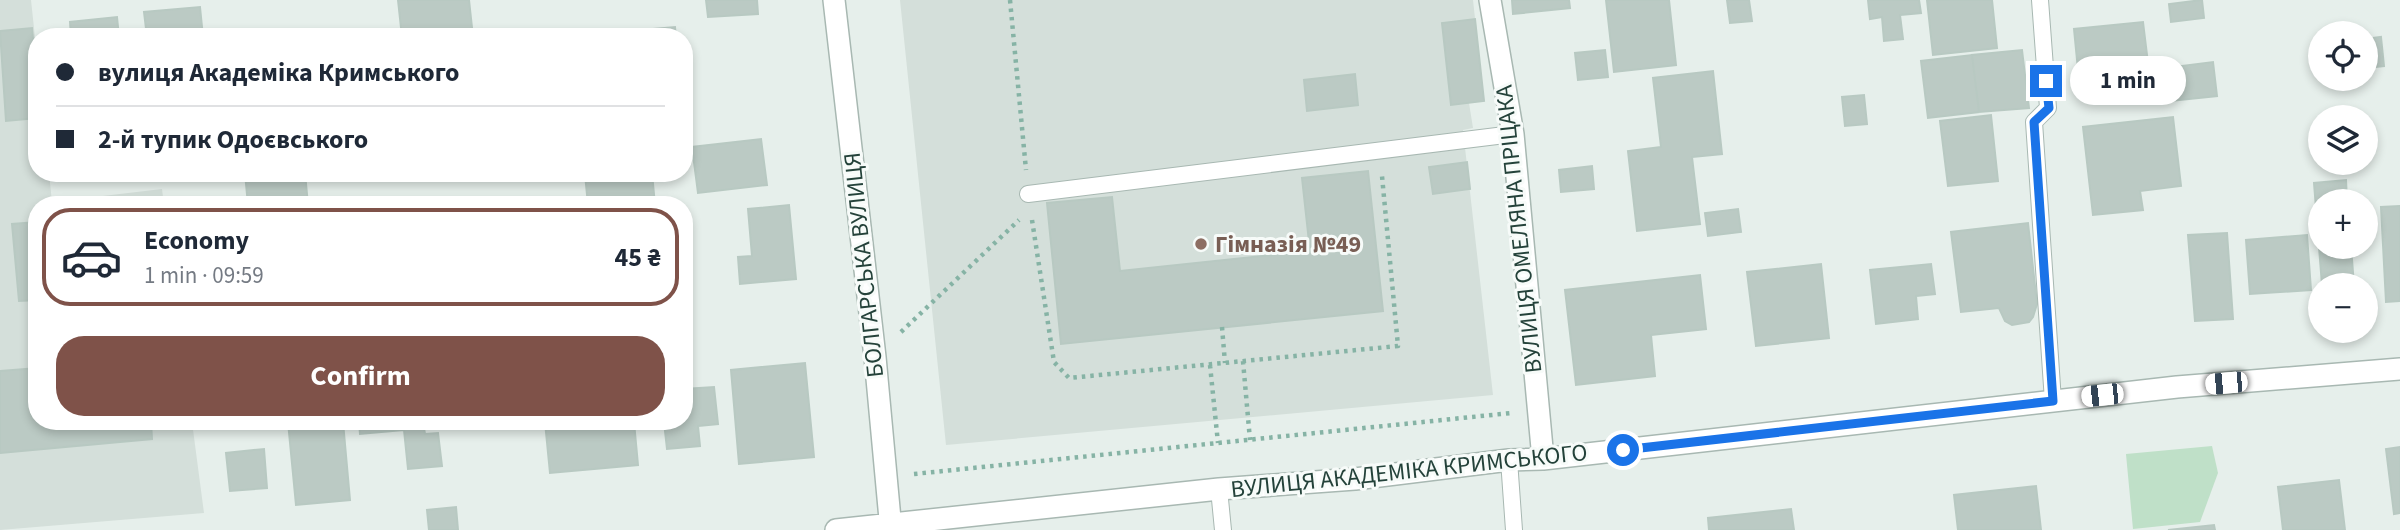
<!DOCTYPE html>
<meta charset="utf-8">
<style>
body{margin:0;font-family:"Source Sans 3",sans-serif;background:#f6f6f7;color:#1f2937;height:100vh;display:flex;flex-direction:column;font-size:26px;white-space:nowrap}
*{box-sizing:border-box;margin:0}
p{font-size:23px;color:#747a83}
.icon{flex:none;width:38px;height:38px;fill:none;stroke:currentColor;stroke-width:2;stroke-linecap:round;stroke-linejoin:round}
.map{position:relative;flex:1;overflow:hidden}
.panel{position:absolute;left:28px;top:196px;width:665px;height:234px;display:flex;flex-direction:column;background:#fff;border-radius:28px;box-shadow:0 4px 10px #0003}
.panel>*{flex:none}
.banner{position:absolute;left:28px;top:28px;width:665px;height:154px;border-radius:28px;box-shadow:0 4px 10px #0003;display:grid;align-content:center;height:154px;padding:0 28px;background:#fff}
.controls{position:absolute;left:2308px;top:21px;display:grid;gap:14px}
.controls a{display:grid;place-items:center;width:70px;height:70px;border-radius:50%;background:#fff;box-shadow:0 4px 10px #0003;font-size:35px}
.end{position:absolute;width:32px;height:32px;margin:-16px;border:9px solid #1a73e8;background:#fff;box-shadow:0 0 0 4px #fff}
.from{border-radius:50%}
.bubble{position:absolute;height:49px;border-radius:24px;background:#fff;box-shadow:0 4px 10px #0003;font-size:23px;font-weight:700;line-height:49px;text-align:center}
.car{position:absolute;width:21px;height:42px;margin:-21px -10px;border-radius:9px;box-shadow:0 0 5px 2px #0007;background:linear-gradient(#fff 24%,#345 0 40%,#fff 0 76%,#345 0 86%,#fff 0)}
.banner b{display:flex;align-items:center;gap:24px;height:66px;font-size:26px}
.banner b+b{border-top:2px solid #e0e1e3}
.banner i{width:18px;height:18px;background:#1f2937}
ul{padding:12px 0 0;list-style:none}
li{display:flex;align-items:center;gap:21px;height:98px;margin:0 14px 10px;padding:0 14px;border:4px solid transparent;border-radius:28px}
li div{flex:1}
li b{display:block;font-size:26px}
li em{font-style:normal;font-weight:700}
li.selected{border-color:#7f5249}
li>.icon{width:63px;height:63px;stroke-width:1.5}
.cta{display:flex;gap:14px;margin-top:auto;padding:14px 28px}
.cta a{flex:1;height:80px;border-radius:28px;background:#7f5249;color:#fff;font-size:28px;font-weight:700;line-height:80px;text-align:center}
.map>svg:first-child{display:block}
.built{fill:#d4dfda}
.green{fill:#bfe0c8}
.building{fill:#bbcac4;stroke:#b8c9c2;stroke-width:2}
.lines{fill:none;stroke-linecap:round;stroke-linejoin:round}
.lane-casing{stroke:#a8b8b2;stroke-width:18}
.street-casing{stroke:#a8b8b2;stroke-width:24}
.path{stroke:#86b3a5;stroke-width:4.5;stroke-dasharray:3.5 5;stroke-linecap:butt}
.lane{stroke:#fff;stroke-width:16}
.street{stroke:#fff;stroke-width:21}
.route{stroke:#1a73e8;stroke-width:9}
.education-dot{fill:#8d6e63;stroke:#f7fbf9;stroke-width:2.5}
.labels{text-anchor:middle;dominant-baseline:central;stroke-width:6;stroke-linejoin:round;paint-order:stroke}
.street-label{font-size:24px;fill:#24423a;stroke:#f7fbf9}
.education-label{font-size:24px;font-weight:bold;fill:#785e54;stroke:#f7fbf9;text-anchor:start}
</style>
<div class="map">
<svg width="2400" height="530" viewBox="0 0 2400 530">
<rect width="100%" height="100%" fill="#e6efeb"/>
<path class="built" d="M0,0h31l6,56v117h12l3,29 110,-13 2,16h-127v217h155l12,91 -204,17z
M900,0h573l11,101 -15,2 4,25 -10,2 30,265 -547,50z"/>
<path class="green" d="M2212,446l6,27 -18,49 -67,7 -7,-75z"/>
<path class="building" d="M398,0h71l4,37h-71z
M706,0h51l1,14 -50,3z
M1512,0h57l1,8 -57,6z
M1606,0h63l7,65 -62,7z
M1727,0h22l3,21 -22,2z
M1868,0h51l2,13 -21,2 3,24 -19,2 -2,-24 -12,2z
M1927,0h65l5,48 -64,7z
M2202,0l2,18 -33,4 -2,-18z
M200,7l3,30h-56l-3,-25z
M117,17l2,20h-48l-1,-15z
M1475,19l9,82 -33,4 -9,-82z
M2143,22l5,41 -70,7 -4,-41z
M675,27l1,10h-57v-5z
M32,28l5,56v34l-31,3 -6,-90z
M2381,37l3,29 -18,2v-29z
M1605,50l3,27 -30,3 -3,-27z
M2022,50l7,58 -50,4 -7,-57z
M1972,55l7,57 -51,6 -7,-57z
M2213,62l4,34 -56,6 -1,-7 -13,2 -3,-19 14,-1 -1,-8z
M1713,71l9,83 -30,3 8,67 -63,7 -9,-80 33,-4 -8,-69z
M1355,74l3,31 -51,6 -3,-31z
M1864,95l3,29 -22,2 -3,-29z
M1991,115l7,66 -50,5 -8,-65z
M2173,117l8,69 -41,5 3,19 -50,5 -10,-88z
M761,139l6,46 -69,8 -6,-46z
M1467,162l3,27 -37,5 -4,-27z
M1592,166l2,23 -33,3 -2,-22z
M1368,171l15,140 -322,33 -14,-141 65,-6 8,74 190,-20 -8,-73z
M245,173h60l3,32h-60z
M652,173l3,32h-67l-3,-31z
M2346,180l1,21h-27v46h31l3,38h-32l-8,-102z
M789,205l7,74 -56,5 -2,-27 14,-1 -4,-47z
M2400,206v95l-14,1 -5,-95z
M1738,209l3,23 -33,4 -3,-23z
M37,222v78l-18,1 -7,-77z
M2028,223l9,81 -4,13 -4,5 -17,3 -7,-4 -6,-13 -38,4 -10,-80z
M2227,233l6,86 -38,2 -7,-86z
M2307,235l4,55 -61,4 -4,-54z
M1821,264l8,74 -73,8 -9,-74z
M1931,264l4,30 -19,2 2,23 -42,5 -6,-54z
M1700,275l6,54 -55,6 4,41 -79,9 -11,-95z
M805,363l9,94 -75,7 -8,-94z
M37,368v54h114l1,17 -152,14v-82z
M714,387l4,37 -20,2 2,20 -33,3 -3,-27h20v-33z
M288,422h55l7,78 -54,5z
M359,422h64l2,12 13,-1 4,33 -34,3 -4,-39 -44,4z
M545,422h89l4,43 -88,8z
M2400,447v66l-6,1 -8,-65z
M264,449l3,39 -37,3 -4,-38z
M2339,480l6,50h-62l-5,-43z
M2036,486l5,44h-83l-4,-35z
M456,507l2,23h-29l-2,-20z
M1791,509l3,21h-85l-1,-12z
M2214,525l1,5h-47z"/>
<g class="lines">
<defs>
<path id="lane" d="M2040,0l8,108 -14,14 19,279
M1028,194l485,-60
M1509,460l5,70
M1219,489l4,41"/>
<path id="street" d="M834,0l41,357 16,173
M1490,0l23,134 30,325
M836,530l383,-41 136,-10 154,-19 34,-1 634,-72 223,-18"/>
</defs>
<use href="#lane" class="lane-casing"/>
<use href="#street" class="street-casing"/>
<path class="path" d="M1010,0l16,170
M1032,220l22,142 15,16 329,-32 -16,-170
M1222,327l3,36
M901,332l118,-112
M1243,361l7,79
M1210,365l8,78
M914,474l597,-61"/>
<use href="#lane" class="lane"/>
<use href="#street" class="street"/>
</g>
<g class="lines">
<path class="route" d="M1623,450l430,-49 -19,-279 15,-14 -3,-27"/>
</g>
<circle class="education-dot" cx="1201" cy="244" r="7"/>
<g class="labels">
<g class="street-label">
<text transform="translate(1519 229) rotate(-96)">ВУЛИЦЯ ОМЕЛЯНА ПРІЦАКА</text>
<text transform="translate(864 265) rotate(-96)">БОЛГАРСЬКА ВУЛИЦЯ</text>
<text transform="translate(1409 471) rotate(-6)">ВУЛИЦЯ АКАДЕМІКА КРИМСЬКОГО</text>
</g>
<g class="education-label">
<text x="1215" y="244">Гімназія №49</text>
</g>
</g>
</svg>
<div class="controls">
<a><svg class="icon" aria-label="locate" viewBox="0 0 24 24"><circle cx="12" cy="12" r="6"/><path d="M12 2v4M12 18v4M2 12h4M18 12h4"/></svg></a>
<a><svg class="icon" aria-label="layers" viewBox="0 0 24 24"><path d="M12 4l9 5-9 5-9-5zM3 14l9 5 9-5"/></svg></a>
<a>+</a>
<a>−</a>
</div>
<i class="end from" style="left:1623px;top:450px"></i>
<i class="end" style="left:2046px;top:81px"></i>
<div class="bubble" style="left:2070px;top:56px;width:116px">1 min</div>
<i class="car" style="left:2226px;top:383px;rotate:265deg"></i>
<i class="car" style="left:2102px;top:395px;rotate:264deg"></i>
<div class="banner">
<b><i class="from"></i>вулиця Академіка Кримського</b>
<b><i></i>2-й тупик Одоєвського</b>
</div>
<section class="panel">
<ul>
<li class="selected"><svg class="icon" aria-label="car" viewBox="0 0 24 24"><path d="M5 17H2v-5l4-1 3-4h7l3 4 3 1v5h-3M9 17h6M6 11h13"/><circle cx="7" cy="17" r="2"/><circle cx="17" cy="17" r="2"/></svg><div><b>Economy</b><p>1 min · 09:59</p></div><em>45 ₴</em></li>
</ul>
<div class="cta"><a>Confirm</a></div>
</section>
</div>
